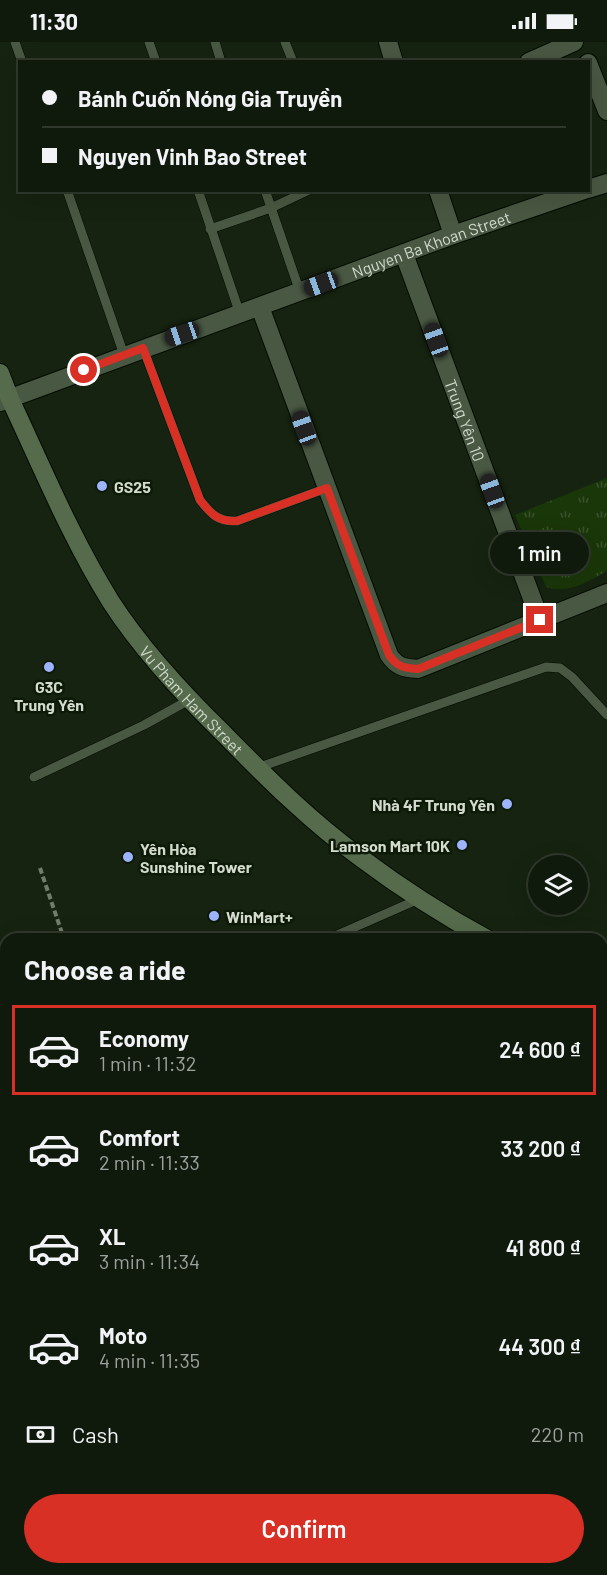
<!DOCTYPE html>
<meta charset="utf-8">
<style>
body{margin:0;font-family:Barlow,sans-serif;background:#1e271a;color:#f1f3f6;height:100vh;display:flex;flex-direction:column;font-size:22px;white-space:nowrap}
*{box-sizing:border-box;margin:0}
p{font-size:20px;color:#9ca19d}
.icon{flex:none;width:33px;height:33px;fill:none;stroke:currentColor;stroke-width:2;stroke-linecap:round;stroke-linejoin:round}
.map{position:relative;flex:1;overflow:hidden}
.side{position:absolute;left:0px;top:891px;width:608px;height:642px;display:flex;flex-direction:column;background:#101a0c;border-radius:18px 18px 0 0;box-shadow:0 6px 24px #0002,0 0 0 2px #30382d}
.side>*{flex:none}
.banner{position:absolute;left:18px;top:18px;width:572px;height:132px;border-radius:0px;box-shadow:0 6px 24px #0002,0 0 0 2px #30382d;display:grid;align-content:center;height:132px;padding:0 24px;background:#101a0c}
.fabs{position:absolute;left:528px;top:813px;display:grid;gap:12px}
.fabs a{display:grid;place-items:center;width:60px;height:60px;border-radius:50%;background:#101a0c;box-shadow:0 6px 24px #0002,0 0 0 2px #30382d;font-size:30px}
.end{position:absolute;width:27px;height:27px;margin:-14px;border:8px solid #d93025;background:#fff;box-shadow:0 0 0 3px #fff}
.from{border-radius:50%}
.bubble{position:absolute;height:42px;border-radius:21px;background:#101a0c;box-shadow:0 6px 24px #0002,0 0 0 2px #30382d;font-size:20px;font-weight:600;line-height:42px;text-align:center}
.car{position:absolute;width:18px;height:36px;margin:-18px -9px;border-radius:8px;box-shadow:0 0 4px 2px #0007;background:linear-gradient(#222 24%,#8ab4d8 0 40%,#222 0 76%,#8ab4d8 0 86%,#222 0)}
.banner b{display:flex;align-items:center;gap:21px;height:57px;font-size:22px}
.banner b+b{border-top:2px solid #30382d}
.banner i{width:15px;height:15px;background:#f1f3f6}
ul{padding:0;list-style:none}
li{display:flex;align-items:center;gap:18px;height:90px;margin:0 12px 9px;padding:0 12px;border:3px solid transparent;border-radius:0px}
li div{flex:1}
li b{display:block;font-size:22px}
li em{font-style:normal;font-weight:600}
li.active{border-color:#d93025}
li>.icon{width:54px;height:54px;stroke-width:1.5}
h2{padding:0 24px;font-size:27px;line-height:72px}
.pay{display:flex;align-items:center;gap:15px;height:66px;padding:0 24px;font-size:22px}
.pay p{margin-inline-start:auto}
.primary-button{display:flex;gap:12px;margin-top:auto;padding:12px 24px}
.primary-button a{flex:1;height:69px;border-radius:36px;background:#d93025;color:#fff;font-size:24px;font-weight:600;line-height:69px;text-align:center}
.status{display:flex;justify-content:space-between;align-items:center;height:42px;padding:0 30px;background:#101a0c;direction:ltr}
.status svg{height:16px;fill:currentColor}
.map>svg:first-child{display:block}
.park{fill:url(#park-tufts)}
.water{fill:url(#water-waves)}
.lines{fill:none;stroke-linecap:round;stroke-linejoin:round}
.lane-casing{stroke:#030c00;stroke-width:10}
.street-casing{stroke:#030c00;stroke-width:20}
.secondary-casing{stroke:#030c00;stroke-width:20}
.path{stroke:#717c6c;stroke-width:4;stroke-dasharray:6 3;stroke-linecap:butt}
.lane{stroke:#495842;stroke-width:9}
.street{stroke:#495842;stroke-width:18}
.secondary{stroke:#556b4b;stroke-width:18}
.route{stroke:#d93025;stroke-width:8}
.poi-dot{fill:#9db4fd;stroke:#0d1a07;stroke-width:2}
.labels{text-anchor:middle;dominant-baseline:central;stroke-width:5;stroke-linejoin:round;paint-order:stroke}
.street-label{font-size:16px;fill:#d2dbce;stroke:#0d1a07}
.poi-label{font-size:16px;font-weight:bold;fill:#d2dbce;stroke:#0d1a07;text-anchor:start}
</style>
<div class="status"><b>11:30</b><svg viewBox="0 0 49 12"><path d="M0 12V9h3v3zM5 12V6h3v6zM10 12V3h3v9zM15 12V0h3v12zM26 1h20v11H26zM47 4h2v5h-2z"/></svg></div>
<div class="map">
<svg width="607" height="1533" viewBox="0 0 607 1533">
<defs>
<pattern id="park-tufts" width="24" height="20" patternUnits="userSpaceOnUse" patternTransform="scale(1.5)"><rect width="24" height="20" fill="#1a3709"/><path d="M3 7l-1-3M5 7V3M7 7l1-3M15 17l-1-3M17 17v-4M19 17l1-3" fill="none" stroke="#3a532c"/></pattern>
<pattern id="water-waves" width="16" height="10" patternUnits="userSpaceOnUse" patternTransform="scale(1.5)"><rect width="16" height="10" fill="#000a00"/><path d="M0 5q4-4 8 0t8 0" fill="none" stroke="#242d24"/></pattern>
</defs>
<rect width="100%" height="100%" fill="#162310"/>
<path class="park" d="M607,436v93c-20,11 -38,23 -61,16l-31,-72z"/>
<path class="water" d="M6,1101v44l-6,2v-44z"/>
<g class="lines">
<defs>
<path id="lane" d="M15,0l7,20
M149,0l7,20
M215,0l6,20
M285,0l8,20
M67,148l57,165
M198,148l42,124
M265,148l35,102
M210,187l61,-21 38,-18
M143,306l57,152c11,14 18,22 37,21l90,-33
M257,726l289,-101 14,1 12,9 35,38
M34,735l110,-52 45,-25
M328,897l91,-40"/>
<g id="street">
<path d="M388,0l6,20"/>
<path d="M529,20l45,-20"/>
<path d="M588,21l19,48"/>
<path d="M588,147l19,-6"/>
<path d="M438,148l15,45"/>
<path id="s1" d="M404,212l136,366"/>
<path d="M260,265l129,348c8,12 15,13 29,14l189,-76"/>
<path id="s2" d="M0,360l453,-167 131,-45"/>
<path d="M0,1023l6,15"/>
<path d="M602,1274l5,3"/>
<path d="M0,1309l6,-3"/>
<path d="M602,1398l4,-7"/>
<path d="M466,1527l9,6"/>
<path d="M53,1533l7,-6"/>
<path d="M507,1533l4,-6"/>
</g>
<g id="secondary">
<path id="s3" d="M0,331l10,26c32,68 61,139 101,203 31,48 71,91 112,131 43,44 88,89 138,125 40,30 82,57 126,81"/>
<path d="M602,962l5,3"/>
<path d="M602,988l5,-9"/>
<path d="M298,1533l4,-6"/>
</g>
</defs>
<use href="#lane" class="lane-casing"/>
<use href="#street" class="street-casing"/>
<use href="#secondary" class="secondary-casing"/>
<path class="path" d="M40,826l24,71"/>
<use href="#lane" class="lane"/>
<use href="#street" class="street"/>
<use href="#secondary" class="secondary"/>
</g>
<g class="lines">
<path class="route" d="M84,328l59,-22 57,152c11,14 18,22 37,21l90,-33 62,167c8,12 15,13 29,14l122,-49"/>
</g>
<g class="poi-dot">
<circle cx="102" cy="444" r="6"/>
<circle cx="49" cy="625" r="6"/>
<circle cx="507" cy="762" r="6"/>
<circle cx="462" cy="803" r="6"/>
<circle cx="128" cy="815" r="6"/>
<circle cx="214" cy="874" r="6"/>
</g>
<g class="labels">
<g class="street-label">
<text stroke="none"><textPath href="#s2" startOffset="459">Nguyen Ba Khoan Street</textPath></text>
<text stroke="none"><textPath href="#s1" startOffset="177">Trung Yên 10</textPath></text>
<text stroke="none"><textPath href="#s3" startOffset="382">Vu Pham Ham Street</textPath></text>
</g>
<g class="poi-label">
<text x="114" y="444">GS25</text>
<text x="49" y="644" text-anchor="middle">G3C<tspan x="49" dy="18">Trung Yên</tspan></text>
<text x="495" y="762" text-anchor="end">Nhà 4F Trung Yên</text>
<text x="450" y="803" text-anchor="end">Lamson Mart 10K</text>
<text x="140" y="806">Yên Hòa<tspan x="140" dy="18">Sunshine Tower</tspan></text>
<text x="226" y="874">WinMart+</text>
</g>
</g>
</svg>
<div class="fabs">
<a><svg class="icon" aria-label="layers" viewBox="0 0 24 24"><path d="M12 4l9 5-9 5-9-5zM3 14l9 5 9-5"/></svg></a>
</div>
<i class="end from" style="left:84px;top:328px"></i>
<i class="end" style="left:540px;top:578px"></i>
<div class="bubble" style="left:490px;top:490px;width:99px">1 min</div>
<i class="car" style="left:321px;top:242px;rotate:250deg"></i>
<i class="car" style="left:182px;top:292px;rotate:251deg"></i>
<i class="car" style="left:436px;top:298px;rotate:340deg"></i>
<i class="car" style="left:304px;top:386px;rotate:340deg"></i>
<i class="car" style="left:492px;top:449px;rotate:340deg"></i>
<div class="banner">
<b><i class="from"></i>Bánh Cuốn Nóng Gia Truyền</b>
<b><i></i>Nguyen Vinh Bao Street</b>
</div>
<section class="side">
<h2>Choose a ride</h2>
<ul>
<li class="active"><svg class="icon" aria-label="car" viewBox="0 0 24 24"><path d="M5 17H2v-5l4-1 3-4h7l3 4 3 1v5h-3M9 17h6M6 11h13"/><circle cx="7" cy="17" r="2"/><circle cx="17" cy="17" r="2"/></svg><div><b>Economy</b><p>1 min · 11:32</p></div><em>24 600 ₫</em></li>
<li><svg class="icon" aria-label="car" viewBox="0 0 24 24"><path d="M5 17H2v-5l4-1 3-4h7l3 4 3 1v5h-3M9 17h6M6 11h13"/><circle cx="7" cy="17" r="2"/><circle cx="17" cy="17" r="2"/></svg><div><b>Comfort</b><p>2 min · 11:33</p></div><em>33 200 ₫</em></li>
<li><svg class="icon" aria-label="car" viewBox="0 0 24 24"><path d="M5 17H2v-5l4-1 3-4h7l3 4 3 1v5h-3M9 17h6M6 11h13"/><circle cx="7" cy="17" r="2"/><circle cx="17" cy="17" r="2"/></svg><div><b>XL</b><p>3 min · 11:34</p></div><em>41 800 ₫</em></li>
<li><svg class="icon" aria-label="car" viewBox="0 0 24 24"><path d="M5 17H2v-5l4-1 3-4h7l3 4 3 1v5h-3M9 17h6M6 11h13"/><circle cx="7" cy="17" r="2"/><circle cx="17" cy="17" r="2"/></svg><div><b>Moto</b><p>4 min · 11:35</p></div><em>44 300 ₫</em></li>
</ul>
<div class="pay"><svg class="icon" aria-label="cash" viewBox="0 0 24 24"><path d="M3 7h18v10H3z"/><circle cx="12" cy="12" r="2"/></svg>Cash<p>220 m</p></div>
<div class="primary-button"><a>Confirm</a></div>
</section>
</div>
